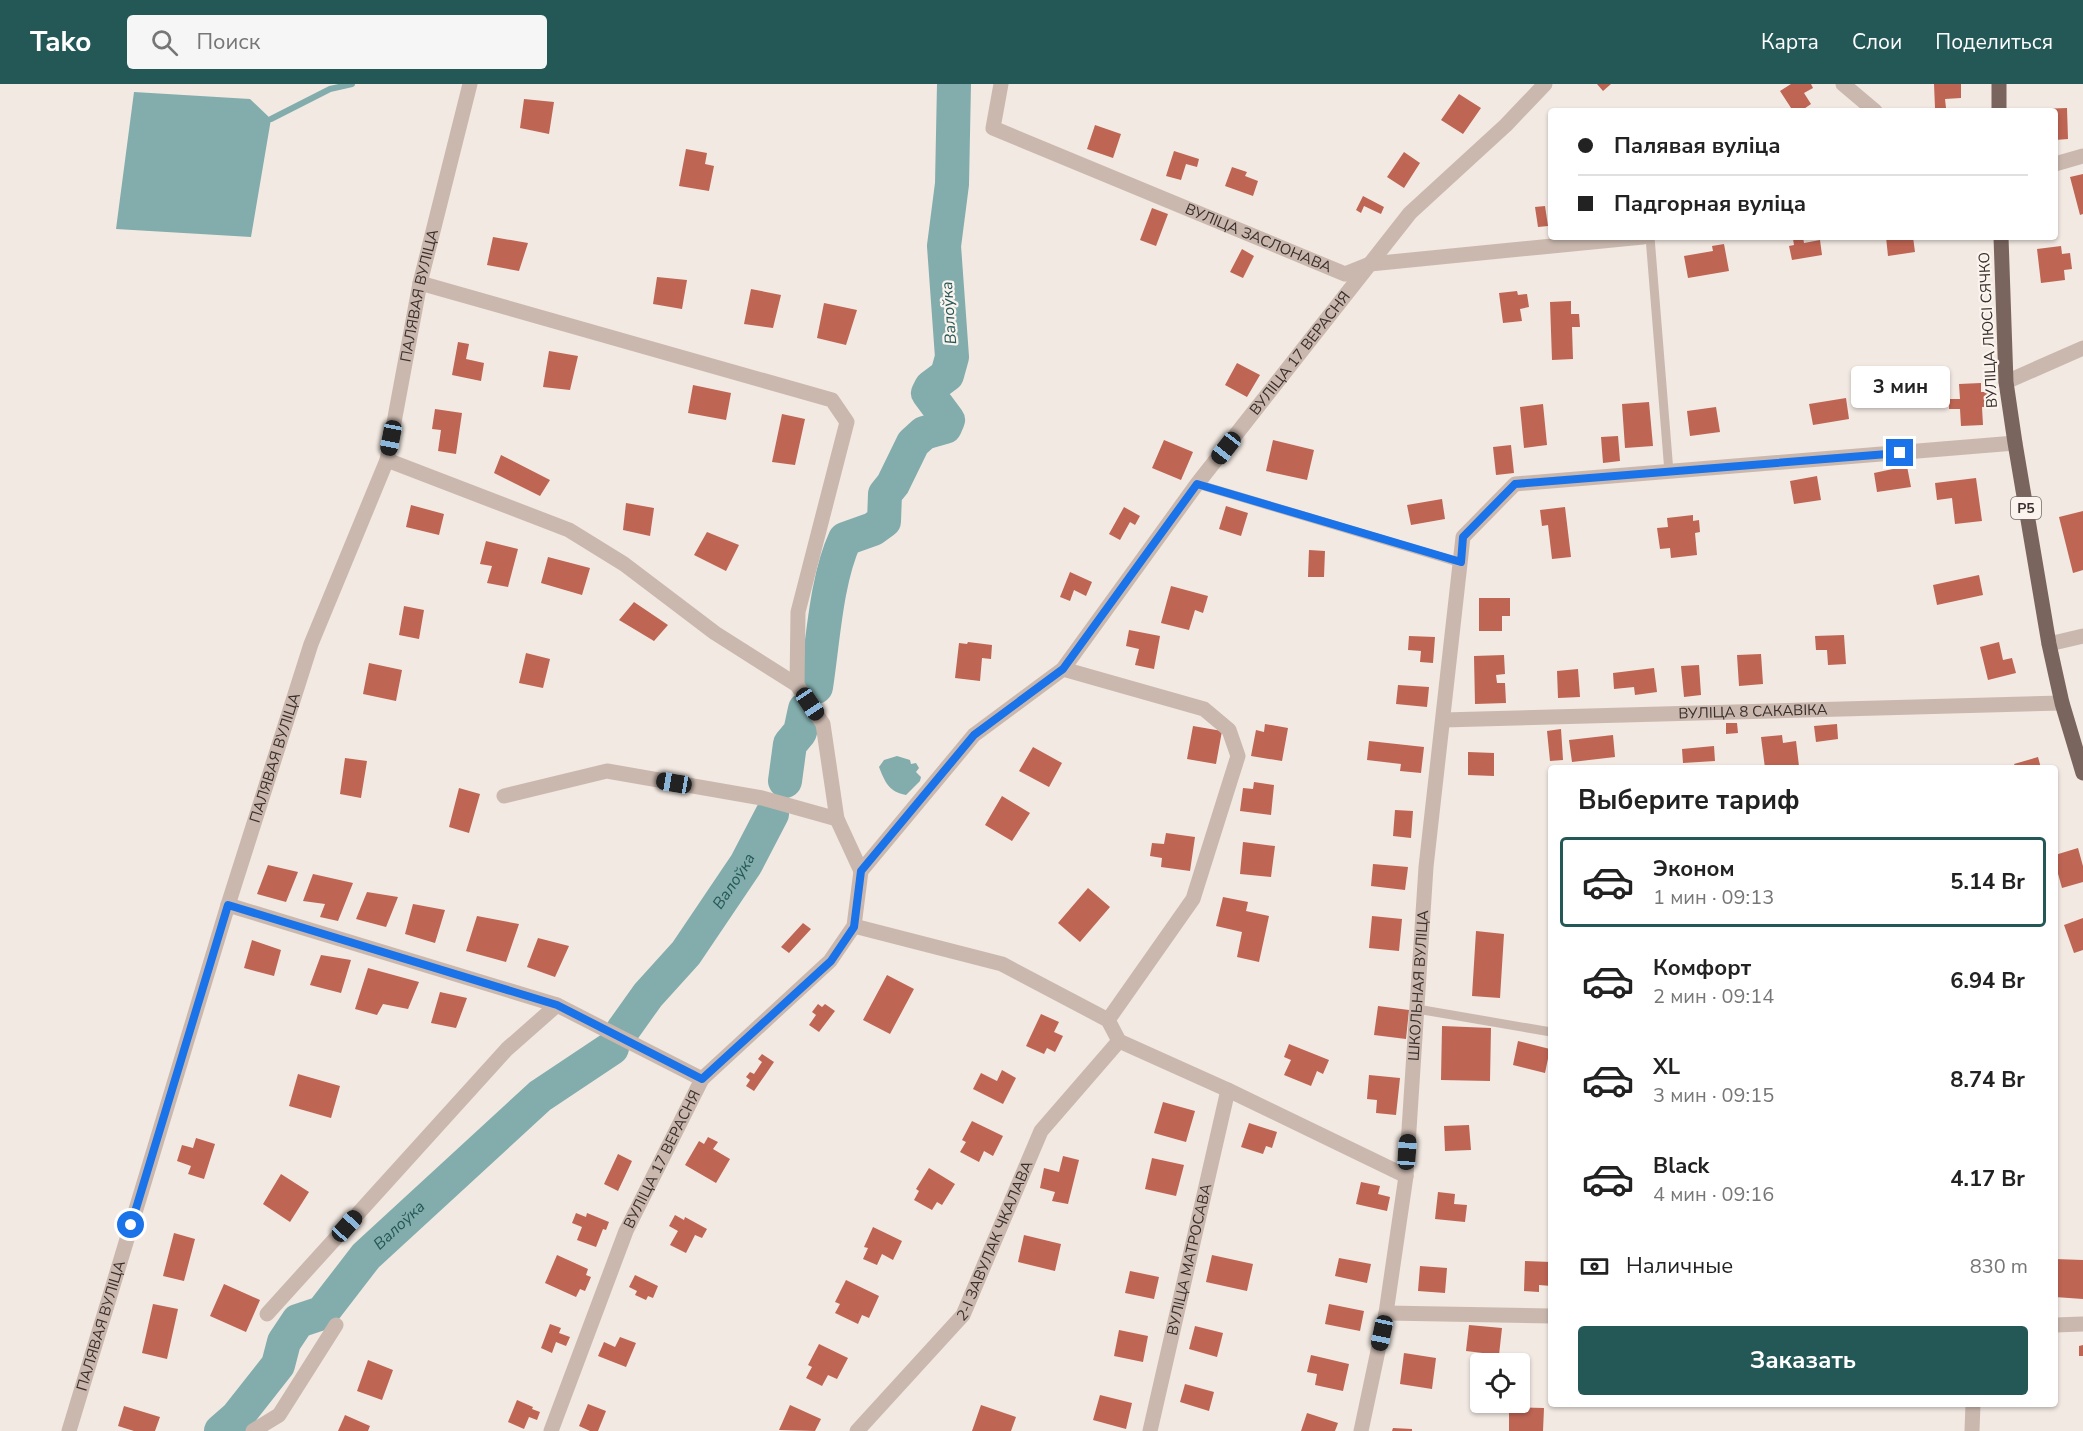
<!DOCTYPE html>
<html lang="ru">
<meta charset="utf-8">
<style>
body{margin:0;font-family:"Nunito Sans",sans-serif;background:#f6f6f6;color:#222;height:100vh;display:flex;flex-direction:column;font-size:22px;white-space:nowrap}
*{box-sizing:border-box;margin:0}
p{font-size:20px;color:#767676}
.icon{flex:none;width:33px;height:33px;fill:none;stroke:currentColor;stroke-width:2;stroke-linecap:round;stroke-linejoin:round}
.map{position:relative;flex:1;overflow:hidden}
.details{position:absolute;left:1548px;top:681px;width:510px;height:642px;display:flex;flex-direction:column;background:#fff;border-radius:6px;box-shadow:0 2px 4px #0004}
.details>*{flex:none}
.top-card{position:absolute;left:1548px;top:24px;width:510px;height:132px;border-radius:6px;box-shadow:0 2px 4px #0004;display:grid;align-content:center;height:132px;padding:0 30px;background:#fff}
.fabs{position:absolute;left:1470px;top:1269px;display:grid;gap:12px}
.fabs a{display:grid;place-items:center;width:60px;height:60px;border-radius:6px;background:#fff;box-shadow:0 2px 4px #0004;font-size:30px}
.end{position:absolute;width:27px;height:27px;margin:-14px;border:8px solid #1a73e8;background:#fff;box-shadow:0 0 0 3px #fff}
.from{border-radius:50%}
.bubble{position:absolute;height:42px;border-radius:6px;background:#fff;box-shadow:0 2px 4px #0004;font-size:20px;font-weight:700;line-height:42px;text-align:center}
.car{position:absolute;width:18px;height:36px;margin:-18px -9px;border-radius:8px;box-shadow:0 0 4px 2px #0007;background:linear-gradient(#222 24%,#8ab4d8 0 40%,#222 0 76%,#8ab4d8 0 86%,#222 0)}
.top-card b{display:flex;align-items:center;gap:21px;height:57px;font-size:22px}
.top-card b+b{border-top:2px solid #e0e0e0}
.top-card i{width:15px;height:15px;background:#222}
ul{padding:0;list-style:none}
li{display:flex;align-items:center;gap:18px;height:90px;margin:0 12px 9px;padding:0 18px;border:3px solid transparent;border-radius:6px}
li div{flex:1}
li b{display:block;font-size:22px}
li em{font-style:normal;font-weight:700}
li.current{border-color:#245857}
li>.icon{width:54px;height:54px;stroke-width:1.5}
h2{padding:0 30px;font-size:27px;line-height:72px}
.pay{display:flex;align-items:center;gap:15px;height:66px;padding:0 30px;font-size:22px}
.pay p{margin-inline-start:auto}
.action{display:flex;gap:12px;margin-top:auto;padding:12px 30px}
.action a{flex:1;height:69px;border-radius:6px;background:#245857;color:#fff;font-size:24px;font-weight:700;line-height:69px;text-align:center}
header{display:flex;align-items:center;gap:36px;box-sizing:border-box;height:84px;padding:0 30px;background:#245857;color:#fff}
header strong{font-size:28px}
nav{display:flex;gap:33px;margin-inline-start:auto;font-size:21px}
.search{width:420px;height:54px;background:#f6f6f6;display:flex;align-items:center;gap:15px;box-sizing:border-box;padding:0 21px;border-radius:6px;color:#767676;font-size:22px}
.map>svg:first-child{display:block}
.water{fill:#82adac}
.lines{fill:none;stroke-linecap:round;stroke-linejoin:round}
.stream{stroke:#82adac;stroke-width:6}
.river{stroke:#82adac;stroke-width:34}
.building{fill:#be6554}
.service{stroke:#cab8ae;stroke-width:9}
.minor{stroke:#cab8ae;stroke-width:15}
.primary{stroke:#7a655e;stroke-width:15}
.route{stroke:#1a73e8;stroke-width:8}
.labels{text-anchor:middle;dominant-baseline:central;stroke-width:4.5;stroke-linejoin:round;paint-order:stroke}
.shield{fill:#faf3ee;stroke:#736a66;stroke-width:1.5}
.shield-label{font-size:14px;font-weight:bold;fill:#392f2c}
.street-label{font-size:15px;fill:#392f2c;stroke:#faf3ee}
.water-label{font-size:16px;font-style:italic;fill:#245857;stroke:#faf3ee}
</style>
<header>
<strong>Tako</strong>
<div class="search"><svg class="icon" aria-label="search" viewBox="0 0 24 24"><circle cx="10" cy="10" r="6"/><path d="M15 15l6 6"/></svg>Поиск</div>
<nav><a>Карта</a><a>Слои</a><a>Поделиться</a></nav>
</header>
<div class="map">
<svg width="2083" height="1347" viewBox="0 0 2083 1347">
<rect width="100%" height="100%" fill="#f2e9e2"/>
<path class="water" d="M134,8l116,7 21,20 -20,118 -135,-8z
M897,672l13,4 1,4 5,-1 3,5 -3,4 5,5 -1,4 -14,14c-17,-3 -21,-13 -27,-28l5,-7z"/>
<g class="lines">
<path class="stream" d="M271,35l59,-30 22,-5"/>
<g class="river">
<path d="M816,603c7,-45 10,-107 29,-148l28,-10 11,-8 1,-27 8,-10 20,-41 11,-10 21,-6 3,-7 -20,-27 3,-6 16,-12 5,-18 -8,-111 8,-62 2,-100"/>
<path d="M785,697l5,-37 10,-12 5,-23"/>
<path id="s1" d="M623,946l25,-35 38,-42 60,-89 26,-50"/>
<path id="s2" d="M221,1347l16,-14 41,-52 6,-23 14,-21 24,-8 44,-57 174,-160 72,-48"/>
</g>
</g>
<path class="building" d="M1597,0h14l-8,7z
M1791,0h20l2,4 -9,5 7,11 -10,7h-8l-13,-20z
M1934,0h27v14l-16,1 1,9h-11z
M1459,10l22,14 -18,26 -22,-14z
M524,15l30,3 -5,32 -29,-6z
M2067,24l1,31 -13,1v-29h-16v-2z
M1095,41l26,9 -8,24 -26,-9z
M686,65l21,4 -2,11 9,2 -5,25 -30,-5z
M1174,67l25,8 -2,8 -11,-3 -5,16 -15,-4z
M1404,68l16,11 -16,25 -17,-11z
M1232,83l15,5 -2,4 13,5 -5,15 -28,-10z
M2083,90v40l-3,1 -10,-38z
M1363,112l21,11 -3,7 -17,-8 -3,7 -5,-3z
M1545,122l3,20 -10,1 -3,-20z
M1152,124l16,6 -12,32 -16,-6z
M493,153l35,6 -9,28 -32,-6z
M1803,153l1,6 16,-3 2,15 -30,5 -3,-14 5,-1 -1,-6z
M1886,153h27l2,15 -27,4z
M1724,160l5,27 -41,7 -4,-22 29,-5 -1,-5z
M2061,162l1,8 8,-1 2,16 -8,1 1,10 -24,3 -4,-34z
M1242,165l12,7 -11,22 -13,-6z
M657,193l30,3 -5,29 -29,-5z
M751,205l30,6 -8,33 -29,-4z
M1517,207l1,4 9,-1 2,13 -9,2 2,12 -19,2 -4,-30z
M1571,217v13h8l1,13h-8l1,32 -21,1 -2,-58z
M824,219l33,7 -11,35 -29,-7z
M458,258l11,2 -3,15 18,4 -3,18 -29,-6z
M549,267l29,5 -8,34 -27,-3z
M1237,279l23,12 -13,22 -22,-12z
M1981,299v9h7v15h-6l1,18 -22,1 -1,-17h-11v-10h11l-1,-15z
M693,301l38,8 -5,27 -38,-7z
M1846,314l3,21 -36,6 -4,-21z
M1649,318l4,44 -28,2 -3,-44z
M1543,320l4,41 -23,3 -4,-41z
M1716,323l4,25 -30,4 -3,-25z
M435,325l27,4 -6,41 -18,-3 3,-21 -9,-1z
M782,330l23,5 -10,46 -23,-3z
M1618,352l2,25 -17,2 -2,-26z
M1164,356l29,12 -12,28 -29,-12z
M1273,356l41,10 -7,30 -41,-9z
M1511,361l3,28 -18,2 -3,-28z
M501,371l49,25 -10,16 -46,-23z
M1907,382l4,21 -34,5 -3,-19z
M1817,392l4,24 -27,4 -4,-23z
M1976,394l6,43 -27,3 -3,-26 -15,2 -2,-17z
M1442,415l3,20 -34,6 -4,-20z
M626,419l28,5 -4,28 -27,-6z
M411,421l33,9 -5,21 -33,-8z
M1226,422l22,7 -7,23 -22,-7z
M1124,423l16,9 -5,9 -5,-3 -10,18 -11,-6z
M1565,423l6,50 -19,2 -4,-34 -6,1 -2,-16z
M2083,427v59l-10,3 -14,-56z
M1693,431v6l6,-1 1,12 -5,1 2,22 -26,3 -1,-10 -10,1 -3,-21 11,-1 -1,-9z
M707,448l32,13 -13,26 -32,-16z
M486,457l32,8 -10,38 -21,-4 5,-17 -12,-2z
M1309,466l16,1 -1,26h-16z
M548,473l42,11 -8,27 -41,-12z
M1070,488l22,10 -6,14 -12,-6 -4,11 -10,-4z
M1979,491l4,20 -46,10 -4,-20z
M1171,502l37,10 -5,17 -8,-3 -6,20 -28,-7z
M1479,514h31v18h-8v15h-23z
M634,518l34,23 -14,16 -35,-21z
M404,522l20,4 -5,29 -20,-4z
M1129,546l31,6 -6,33 -19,-4 4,-16 -13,-3z
M1844,551l2,29 -18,1 -1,-15h-11l-1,-14z
M1409,552l26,1 -2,26 -13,-1 1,-11 -13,-1z
M968,558l24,3 -1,14 -9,-1 -2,23 -25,-3 4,-35 8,1z
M1999,558l4,18 9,-2 4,15 -28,7 -8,-33z
M526,569l24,6 -7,29 -24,-5z
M1761,570l2,30 -24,2 -2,-31z
M1504,571l1,19 -9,1 1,8h8l1,20 -31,1 -1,-48z
M369,579l33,7 -6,31 -33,-7z
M1699,581l2,30 -17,2 -3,-31z
M1654,584l3,24 -22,3 -1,-8 -20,2 -1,-16z
M1578,585l2,28 -22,1 -1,-27z
M1398,601l31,2 -2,20 -31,-3z
M1726,639h11l1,10 -12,1z
M1265,640l23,4 -6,33 -31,-5 5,-26 8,2z
M1837,640l1,15 -22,3 -2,-16z
M1193,642l29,5 -6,33 -29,-5z
M1561,645l2,31 -13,1 -3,-30z
M1613,651l2,22 -43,5 -3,-22z
M1782,651l1,8 13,-2 3,25 -34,2 -4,-31z
M1369,657l55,6 -3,26 -21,-2 1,-7 -34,-4z
M1714,662l1,15 -32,2 -1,-14z
M1033,663l29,16 -13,24 -30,-16z
M1468,668l26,1v23l-26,-1z
M2038,673l3,11h-25l-2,-4z
M345,674l22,3 -6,37 -21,-4z
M1254,698l20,3 -3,30 -31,-4 3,-23 10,1z
M459,704l21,6 -11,39 -20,-6z
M1002,712l28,17 -18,28 -27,-16z
M1395,726l18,1 -2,27 -18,-2z
M1166,749l29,4 -5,34 -29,-4 1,-9 -12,-2 2,-13 12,1z
M1243,758l32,4 -4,31 -31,-3z
M2078,764l5,18v16l-21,6 -7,-25v-8z
M1373,780l35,3 -3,23 -34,-4z
M268,781l30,7 -12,30 -29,-8z
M313,790l40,9 -15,38 -18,-4 5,-13 -22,-3z
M1088,804l22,19 -30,35 -22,-19z
M367,808l31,5 -12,30 -30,-8z
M1223,813l25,5 -2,9 23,5 -10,46 -22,-5 5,-25 -26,-6z
M413,820l32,6 -10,33 -30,-9z
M477,832l42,8 -13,38 -40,-11z
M1372,832l30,3 -3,32 -30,-3z
M2083,834v32l-9,3 -10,-28z
M803,839l8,6 -22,24 -8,-6z
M1476,847l28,3 -4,64 -28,-2z
M538,854l31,8 -14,31 -28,-10z
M252,856l29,10 -7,26 -30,-8z
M321,871l30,5 -10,33 -31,-8z
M368,884l51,14 -11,27 -25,-5 -6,11 -22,-6z
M887,891l27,14 -24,45 -27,-14z
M440,908l27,6 -11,30 -25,-5z
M818,920l4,3 3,-3 10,7 -16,21 -10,-7 7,-10 -4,-3z
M1378,922l31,4 -3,29 -32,-4z
M1041,930l18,8 -5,10 9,4 -8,16 -8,-4 -3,6 -18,-8z
M1442,942l49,2 -1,53 -49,-1z
M1518,957l32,8 -5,24 -32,-8z
M1289,960l40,16 -6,14 -6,-3 -6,15 -27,-11 7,-15 -7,-3z
M762,970l12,8 -20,29 -8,-5 4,-6 -4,-3 4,-5 4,2 8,-12 -4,-3z
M1002,986l14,8 -13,26 -30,-15 8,-16 16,8z
M298,990l42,12 -9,32 -42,-12z
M1369,991l31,3 -4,37 -20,-2 1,-13 -10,-1z
M1163,1018l32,9 -9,31 -32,-9z
M972,1037l31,15 -10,20 -9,-5 -5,11 -19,-10 6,-10 -4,-2z
M1249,1039l28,9 -5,16 -6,-2 -3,8 -22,-7z
M1469,1041l2,25 -26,1 -1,-25z
M708,1053l10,5 -5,7 17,10 -14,24 -31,-18 14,-24 5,3z
M196,1054l19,6 -11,35 -16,-5 3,-8 -14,-5 5,-16 11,3z
M618,1070l14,7 -14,30 -14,-7z
M1063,1072l16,4 -11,44 -16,-3 3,-9 -15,-4 4,-20 15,4z
M1152,1074l32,7 -8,31 -31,-7z
M929,1084l26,16 -13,21 -5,-3 -5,8 -18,-10 5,-9 -3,-2z
M281,1090l28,18 -19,30 -27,-18z
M1361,1098l19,4 -2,8 12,3 -3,14 -31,-7z
M1438,1108l17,2 -1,10 13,1 -2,17 -30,-3z
M576,1129l10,4 1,-4 22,9 -3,8 -3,-1 -7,18 -19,-7 5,-13 -10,-4z
M675,1131l9,5 1,-3 22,12 -5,9 -7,-3 -9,18 -16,-8 8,-14 -9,-5z
M873,1143l29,14 -9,19 -11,-6 -5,11 -14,-6 5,-11 -4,-1z
M174,1149l21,6 -11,42 -21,-5z
M1024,1151l37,9 -6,27 -37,-9z
M557,1171l31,14 -2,6 5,2 -6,14 -5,-2 -4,8 -31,-14z
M1212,1171l41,9 -6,27 -41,-9z
M1339,1174l32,6 -4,19 -32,-7z
M2055,1175l28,1v39l-28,-2z
M1525,1177l26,1v24l-12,-1v7l-15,-1z
M1420,1182l27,2 -2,25 -27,-2z
M1130,1187l29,6 -5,22 -29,-6z
M635,1191l23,11 -5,12 -5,-2 -2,4 -11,-5 2,-4 -8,-4z
M846,1196l33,16 -10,22 -7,-3 -4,9 -23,-11 5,-9 -5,-2z
M224,1200l36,16 -14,32 -36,-16z
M153,1220l25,5 -11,50 -25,-6z
M1329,1220l35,7 -4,20 -35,-7z
M550,1240l11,4 -2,5 11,4 -4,9 -10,-4 -4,11 -11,-5z
M1469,1241l33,3 -3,27 -33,-4z
M1195,1242l28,7 -6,24 -28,-8z
M1119,1246l29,6 -5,26 -29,-6z
M620,1253l16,6 -10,24 -28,-11 6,-14 11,5z
M819,1260l29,14 -11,21 -9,-4 -6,11 -16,-8 6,-11 -4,-2z
M2083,1261v11h-4v-10z
M1404,1269l32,5 -4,31 -32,-5z
M1311,1271l38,9 -6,27 -28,-6 2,-11 -10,-2z
M368,1276l25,10 -11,30 -25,-9z
M1185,1300l29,8 -5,19 -29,-9z
M1100,1311l32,8 -6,26 -33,-9z
M517,1316l16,7 -1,2 8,3 -3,8 -8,-3 -5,12 -16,-7z
M588,1320l18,7 -8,20h-8l-11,-5z
M790,1321l31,14 -6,12 -36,-1z
M981,1321l35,12 -5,14h-39z
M124,1322l36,11 -5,14h-21l-16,-5z
M1509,1323l35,1 -1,23h-34z
M1307,1329l31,10 -3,8h-34z
M345,1331l25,11 -2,5h-30z
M1393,1344l19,1v2h-20z"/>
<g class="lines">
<path class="service" d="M1650,153l19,235
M1197,400l264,79
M1417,925l134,23"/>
<g class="minor">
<path id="s3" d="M1001,0l-8,44 352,146 25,-10 273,-27"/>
<path d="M1843,0l32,27"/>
<path d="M2055,80l28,-8"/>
<path d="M420,199l412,117 15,22 -49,190 -1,73"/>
<path d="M2006,298l77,-34"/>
<path d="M387,376l182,70 55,34 91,69 82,52 26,39 14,95 24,52"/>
<path d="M2049,560l34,-8"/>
<path d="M1063,585l141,40 25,21 9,26 -45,143 -85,121"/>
<path id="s4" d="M1443,636l619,-17"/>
<path d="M504,712l103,-25 155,27 75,21"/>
<path d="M228,821l329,100 145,74"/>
<path d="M854,842l148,38 106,56 11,21 109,49 178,86"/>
<path d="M1386,1229l165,3"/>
<path d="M267,1230l240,-265 50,-44"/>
<path d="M2055,1241l28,-1"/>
<path id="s5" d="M69,1347l159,-526 83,-261 76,-184 33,-177 50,-199"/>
<path d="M253,1347l26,-16 57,-90"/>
<path id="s6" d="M551,1347l75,-200 76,-152 128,-118 24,-35 7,-55 113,-136 89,-66 134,-185 213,-271 96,-88 39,-41"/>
<path id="s7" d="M857,1347l106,-116 78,-184 78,-90"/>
<path id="s8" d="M1150,1347l78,-341"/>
<path id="s9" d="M1361,1347l25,-118 20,-137 20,-309 37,-330 52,-53 500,-41"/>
<path d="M1972,1347l1,-27"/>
</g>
<path class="primary" d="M1999,0v27
M2001,153l5,145 9,61 34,201 13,59 21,70"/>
</g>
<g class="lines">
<path class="route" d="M131,1141l97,-320 329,100 145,74 129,-118 23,-34 7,-56 113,-136 89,-66 134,-185 264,78 2,-25 52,-53 385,-31"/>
</g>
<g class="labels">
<rect class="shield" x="2011" y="413" width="30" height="22" rx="4.5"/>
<g class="shield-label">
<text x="2026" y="424">Р5</text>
</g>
<g class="street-label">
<text stroke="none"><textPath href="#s3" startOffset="332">ВУЛІЦА ЗАСЛОНАВА</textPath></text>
<text stroke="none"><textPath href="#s5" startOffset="1190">ПАЛЯВАЯ ВУЛІЦА</textPath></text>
<text transform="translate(1988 246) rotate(-93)">ВУЛІЦА ЛЮСІ СЯЧКО</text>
<text stroke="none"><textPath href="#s6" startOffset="1338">ВУЛІЦА 17 ВЕРАСНЯ</textPath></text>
<text stroke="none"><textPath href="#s4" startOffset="310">ВУЛІЦА 8 САКАВІКА</textPath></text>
<text stroke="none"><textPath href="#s5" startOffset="704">ПАЛЯВАЯ ВУЛІЦА</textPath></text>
<text stroke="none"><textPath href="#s9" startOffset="450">ШКОЛЬНАЯ ВУЛІЦА</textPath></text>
<text stroke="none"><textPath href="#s6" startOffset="294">ВУЛІЦА 17 ВЕРАСНЯ</textPath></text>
<text stroke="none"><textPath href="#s7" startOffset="238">2-І ЗАВУЛАК ЧКАЛАВА</textPath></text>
<text stroke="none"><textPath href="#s8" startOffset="176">ВУЛІЦА МАТРОСАВА</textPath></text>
<text stroke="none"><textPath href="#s5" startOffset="110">ПАЛЯВАЯ ВУЛІЦА</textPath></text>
</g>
<g class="water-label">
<text transform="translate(949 229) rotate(-94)">Валоўка</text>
<text stroke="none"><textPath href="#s1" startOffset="186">Валоўка</textPath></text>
<text stroke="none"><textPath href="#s2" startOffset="279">Валоўка</textPath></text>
</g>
</g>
</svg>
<div class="fabs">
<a><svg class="icon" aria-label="locate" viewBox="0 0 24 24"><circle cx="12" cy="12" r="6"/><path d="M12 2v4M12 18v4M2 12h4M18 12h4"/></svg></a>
</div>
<i class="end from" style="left:131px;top:1141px"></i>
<i class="end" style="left:1900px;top:369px"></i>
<div class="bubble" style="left:1851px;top:282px;width:99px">3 мин</div>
<i class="car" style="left:391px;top:354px;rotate:191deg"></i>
<i class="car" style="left:1226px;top:364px;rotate:218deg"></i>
<i class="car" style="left:810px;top:620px;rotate:146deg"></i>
<i class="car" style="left:674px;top:699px;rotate:280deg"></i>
<i class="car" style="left:1407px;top:1068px;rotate:4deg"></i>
<i class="car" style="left:347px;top:1142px;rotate:42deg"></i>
<i class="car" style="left:1382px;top:1249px;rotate:192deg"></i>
<div class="top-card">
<b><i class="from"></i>Палявая вуліца</b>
<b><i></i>Падгорная вуліца</b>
</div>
<section class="details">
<h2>Выберите тариф</h2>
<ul>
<li class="current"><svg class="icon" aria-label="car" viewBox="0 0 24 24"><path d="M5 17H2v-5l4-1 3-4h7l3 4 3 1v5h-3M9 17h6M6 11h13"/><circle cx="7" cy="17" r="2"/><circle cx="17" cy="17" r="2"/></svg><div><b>Эконом</b><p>1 мин · 09:13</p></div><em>5.14 Br</em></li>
<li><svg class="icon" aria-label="car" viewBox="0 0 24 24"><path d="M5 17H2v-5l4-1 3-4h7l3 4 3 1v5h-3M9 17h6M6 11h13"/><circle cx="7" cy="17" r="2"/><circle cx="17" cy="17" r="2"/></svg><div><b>Комфорт</b><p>2 мин · 09:14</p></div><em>6.94 Br</em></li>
<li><svg class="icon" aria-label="car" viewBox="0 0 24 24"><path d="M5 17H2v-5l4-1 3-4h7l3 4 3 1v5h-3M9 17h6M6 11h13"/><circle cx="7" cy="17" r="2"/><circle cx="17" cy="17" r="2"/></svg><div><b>XL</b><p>3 мин · 09:15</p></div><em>8.74 Br</em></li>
<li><svg class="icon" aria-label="car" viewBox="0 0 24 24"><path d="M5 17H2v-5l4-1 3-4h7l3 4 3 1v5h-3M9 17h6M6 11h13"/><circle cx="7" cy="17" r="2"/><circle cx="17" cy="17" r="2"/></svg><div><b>Black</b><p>4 мин · 09:16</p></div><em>4.17 Br</em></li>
</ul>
<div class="pay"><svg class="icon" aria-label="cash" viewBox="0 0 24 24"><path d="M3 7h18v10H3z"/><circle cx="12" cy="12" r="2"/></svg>Наличные<p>830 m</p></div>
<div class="action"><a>Заказать</a></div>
</section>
</div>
